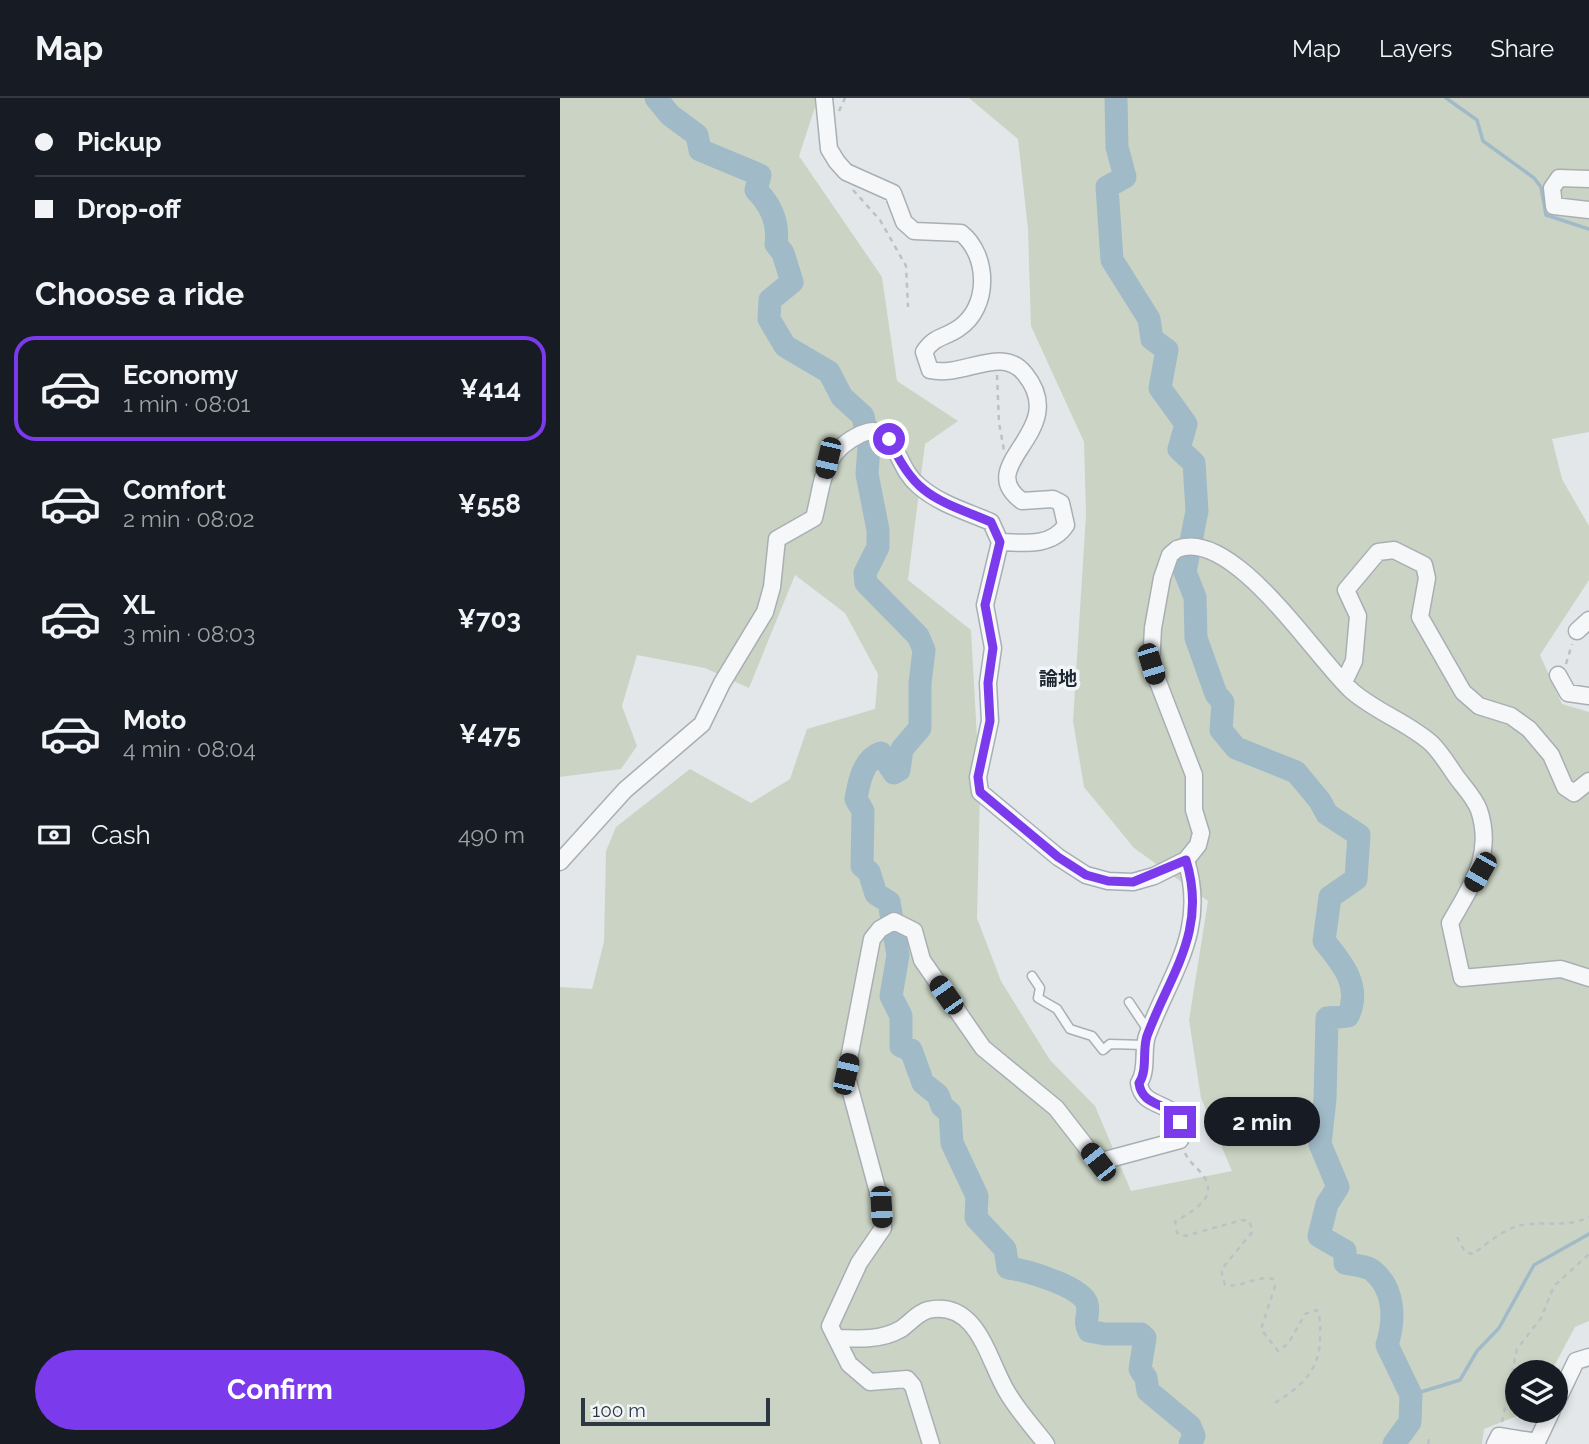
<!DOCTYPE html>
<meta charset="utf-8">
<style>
body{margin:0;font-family:Raleway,"Noto Sans JP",sans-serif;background:#20242c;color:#f1f3f6;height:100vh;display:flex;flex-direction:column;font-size:26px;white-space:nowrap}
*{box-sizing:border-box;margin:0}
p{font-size:23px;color:#9ea1a6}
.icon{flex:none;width:38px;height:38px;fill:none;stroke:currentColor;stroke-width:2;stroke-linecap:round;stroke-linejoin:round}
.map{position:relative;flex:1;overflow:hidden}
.drawer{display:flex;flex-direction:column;background:#171b24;width:560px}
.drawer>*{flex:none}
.guide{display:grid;align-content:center;height:154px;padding:0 35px;background:#171b24}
.buttons{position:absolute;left:945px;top:1262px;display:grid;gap:14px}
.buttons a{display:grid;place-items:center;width:63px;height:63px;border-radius:50%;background:#171b24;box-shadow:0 4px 10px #0003;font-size:35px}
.scale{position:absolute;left:21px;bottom:18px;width:189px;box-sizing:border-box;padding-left:7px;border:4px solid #2b3742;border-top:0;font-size:19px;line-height:24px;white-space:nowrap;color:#2b3742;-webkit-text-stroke:5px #f2f5f8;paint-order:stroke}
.end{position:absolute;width:32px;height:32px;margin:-16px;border:9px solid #7c3aed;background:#fff;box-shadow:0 0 0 4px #fff}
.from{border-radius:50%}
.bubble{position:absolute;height:49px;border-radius:24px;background:#171b24;box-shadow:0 4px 10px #0003;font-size:23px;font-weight:700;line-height:49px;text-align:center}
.car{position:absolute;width:21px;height:42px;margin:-21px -10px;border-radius:9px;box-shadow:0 0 5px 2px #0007;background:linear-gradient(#222 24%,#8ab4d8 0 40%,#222 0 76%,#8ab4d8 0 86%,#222 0)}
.guide b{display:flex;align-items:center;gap:24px;height:66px;font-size:26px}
.guide b+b{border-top:2px solid #363941}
.guide i{width:18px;height:18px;background:#f1f3f6}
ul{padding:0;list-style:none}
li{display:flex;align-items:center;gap:21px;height:105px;margin:0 14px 10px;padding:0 21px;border:4px solid transparent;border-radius:21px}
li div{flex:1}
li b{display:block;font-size:26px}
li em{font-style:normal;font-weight:700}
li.selected{border-color:#7c3aed}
li>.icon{width:63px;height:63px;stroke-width:1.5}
h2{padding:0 35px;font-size:32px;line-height:84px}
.pay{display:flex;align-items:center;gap:18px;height:77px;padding:0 35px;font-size:26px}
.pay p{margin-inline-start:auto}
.primary-button{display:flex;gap:14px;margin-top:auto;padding:14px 35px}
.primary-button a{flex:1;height:80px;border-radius:42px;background:#7c3aed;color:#fff;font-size:28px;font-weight:700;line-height:80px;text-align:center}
header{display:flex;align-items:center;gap:42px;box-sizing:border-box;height:98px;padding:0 35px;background:#171b24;border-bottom:2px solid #363941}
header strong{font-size:33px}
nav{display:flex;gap:38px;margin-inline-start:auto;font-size:24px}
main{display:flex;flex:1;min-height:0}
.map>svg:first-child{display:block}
.green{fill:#cbd4c4}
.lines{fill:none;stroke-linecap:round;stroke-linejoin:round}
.stream{stroke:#a0bac8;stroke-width:3.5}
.river{stroke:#a0bac8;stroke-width:23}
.service-casing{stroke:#a8afb4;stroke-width:11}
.minor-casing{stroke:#a8afb4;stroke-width:19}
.path{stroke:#bcc1c6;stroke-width:2.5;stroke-dasharray:5 5;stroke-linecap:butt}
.service{stroke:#f5f7f9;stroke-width:8}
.minor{stroke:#f5f7f9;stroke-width:16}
.route{stroke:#7c3aed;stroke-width:9}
.labels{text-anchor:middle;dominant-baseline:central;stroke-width:7;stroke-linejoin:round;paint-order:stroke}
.neighbourhood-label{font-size:19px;font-weight:bold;fill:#1d2833;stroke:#f2f5f8}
</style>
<header>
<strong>Map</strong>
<nav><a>Map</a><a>Layers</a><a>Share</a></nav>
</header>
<main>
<section class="drawer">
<div class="guide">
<b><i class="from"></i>Pickup</b>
<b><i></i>Drop-off</b>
</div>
<h2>Choose a ride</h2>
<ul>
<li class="selected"><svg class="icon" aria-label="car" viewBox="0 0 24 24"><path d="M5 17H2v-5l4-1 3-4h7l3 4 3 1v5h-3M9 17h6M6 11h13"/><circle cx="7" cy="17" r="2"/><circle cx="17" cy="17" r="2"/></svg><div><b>Economy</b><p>1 min · 08:01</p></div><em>¥414</em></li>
<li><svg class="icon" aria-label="car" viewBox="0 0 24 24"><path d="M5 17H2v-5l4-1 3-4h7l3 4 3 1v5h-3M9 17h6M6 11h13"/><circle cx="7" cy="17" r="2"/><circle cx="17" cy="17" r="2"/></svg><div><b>Comfort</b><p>2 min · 08:02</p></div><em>¥558</em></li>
<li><svg class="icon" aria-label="car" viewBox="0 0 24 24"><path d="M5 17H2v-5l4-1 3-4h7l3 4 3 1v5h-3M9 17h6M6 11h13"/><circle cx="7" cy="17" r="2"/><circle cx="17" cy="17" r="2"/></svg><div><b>XL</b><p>3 min · 08:03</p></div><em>¥703</em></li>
<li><svg class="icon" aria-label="car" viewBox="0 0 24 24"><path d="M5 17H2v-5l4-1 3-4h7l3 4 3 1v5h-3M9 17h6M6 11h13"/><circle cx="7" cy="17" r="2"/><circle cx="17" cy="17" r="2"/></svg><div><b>Moto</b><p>4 min · 08:04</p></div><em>¥475</em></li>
</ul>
<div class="pay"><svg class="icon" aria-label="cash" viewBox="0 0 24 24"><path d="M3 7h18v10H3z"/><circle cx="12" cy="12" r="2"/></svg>Cash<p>490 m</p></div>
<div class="primary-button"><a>Confirm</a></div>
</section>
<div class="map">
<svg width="1029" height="1346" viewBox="0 0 1029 1346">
<rect width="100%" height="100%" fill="#e3e7ea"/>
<path class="green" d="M0,0h258l-19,58 83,121 15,104 61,40 -33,23 -17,136 63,50 9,162 -3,126 24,63 49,79 45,46 36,85 101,-20 -31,-73 -12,-78 19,-119 -74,-53 -50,-61 -11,-66 13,-207 -2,-72 -53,-116 -3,-97 -10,-90 -49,-41h620v334l-37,7 10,40 27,47v54l-49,75 22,49 27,8v609l-14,6 -24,45h-34v38l13,1 -46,18 -2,15h-922v-457l32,2 12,-47 2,-91 10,-24 74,-58 61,34 39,-24 17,-50 68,-20 3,-35 -33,-61 -50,-38 -46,113 -44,-20 -68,-13 -15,51 15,40 -16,23 -61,8z"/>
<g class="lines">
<path class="stream" d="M886,0l31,22 6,21 51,37 7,9 5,28 43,14
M851,1297l49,-15 17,-29 22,-23 35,-63 55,-31"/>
<path class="river" d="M96,0l14,17 27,20 3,15 60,25 -4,15c15,15 23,33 20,54l7,9 9,29 -22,18 -1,19 16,27 44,26 13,25 21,19 6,30 -2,28 11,56v17l-13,26 1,10 52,53 6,14 -4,33v45l-18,21 -3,21 -5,3 -13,-20c-18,6 -22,29 -25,46l7,12 -1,55 7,6 7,22 13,8 9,53 -7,41 10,20v30l10,4 12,33 15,12 4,11 8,7 2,30 25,53 -1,22 29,31 3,19c17,2 76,19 79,36 3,10 -4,17 2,27l16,3h36l4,4 -5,31 6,9 2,13 42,35 4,10 -4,8
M556,0l1,49 8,30 -18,10 5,73 37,59 3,20 15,11 -7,38 26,36 -7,25 15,14 3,48 -12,61 10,25 1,41 20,56 7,8 -2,28 15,18 60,24 24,29 7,13 32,21 -3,44 -26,18 -6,44c18,22 38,45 24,75l-21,2 -2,81 -5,45 18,43 -11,17 -8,32 26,15v12c8,2 22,3 28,8 22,18 22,49 14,74l24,50 -1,27 -16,22"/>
<defs>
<path id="service" d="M472,878l8,12 -2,10 19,11 13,20 22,7 11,14 7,-6 35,1
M569,904l20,30"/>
<path id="minor" d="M1029,81l-30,-1 -7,10 2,18 35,4
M440,444l-15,63 8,43 -5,35 2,38 -12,56 2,15 78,65 28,18 22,6 25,1 21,-6 32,-16 12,-15 3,-12 -7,-23v-35l-43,-111 2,-36 9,-50 8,-23 7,-6c56,-23 140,111 175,142 24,21 57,32 80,53 10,10 18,24 26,35 7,9 17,20 21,31 15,45 -8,76 -29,113l12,55 99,-9 28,9
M1017,533l12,-11
M998,577l10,18 21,3
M784,584l10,-21 4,-45 -12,-26 32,-38 16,-2 30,15 3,13 -7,39 43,75 16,14 32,10 18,13 22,26 14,32 9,6 15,-12
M0,764l65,-72 77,-66 20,-41 43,-71 7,-25 5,-48 37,-21c10,-39 7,-65 47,-84 9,-4 18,-5 25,3 14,14 15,34 33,49 21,18 46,25 72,36l9,20c23,1 52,5 66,-17l-5,-22 -8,-4 -31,2c-51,-37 50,-69 3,-127 -23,-30 -61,4 -95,-4l-6,-18c10,-16 21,-14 35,-24 31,-21 30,-73 2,-95l-47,-2 -10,-9 -11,-29 -47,-21 -9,-10 -8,-13 -5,-51
M278,1240c22,1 44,2 63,-9 9,-6 16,-16 27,-19 50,-11 60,51 79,82 11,19 26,35 39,52
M996,1305l20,-42 13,-4
M371,1346l-18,-58 -6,-7 -37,3 -21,-18 -19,-38 29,-63 24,-35 -1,-21 -36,-133 26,-135 8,-10 14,-8 20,10 8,29 61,88 73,60 42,54 82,-22 -3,-25c-14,-13 -35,-10 -38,-32 9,-13 3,-32 8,-47 23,-62 61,-105 39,-176
M935,1346l4,-8 38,6 15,-32"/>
</defs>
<use href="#service" class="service-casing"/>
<use href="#minor" class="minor-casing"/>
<path class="path" d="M279,13l6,-13
M293,92l27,30 26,46 2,41
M437,277l2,48 5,27
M1006,566l6,-20
M625,1055c5,11 16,17 21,27 10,21 -18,33 -31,42l2,11 8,3 57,-16 7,1 4,10 -32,39 4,15c17,3 32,-10 48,-6l2,7 -14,43 17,22 10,-7 17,-30 12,-4c4,9 3,18 3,28 0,33 -20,50 -47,66
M897,1139l8,15 8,2c15,-11 30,-25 49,-29 23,-4 45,3 67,-8
M942,1324l15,-73 24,-31 13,-32 35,-32
M868,1346l2,-8"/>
<use href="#service" class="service"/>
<use href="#minor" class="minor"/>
</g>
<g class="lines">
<path class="route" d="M329,341c26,58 47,60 102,83l9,20 -15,63 8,43 -5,35 2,38 -12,56 2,15 78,65 28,18 22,6 25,1 53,-22c22,71 -16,114 -39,176 -5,15 1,34 -8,47 3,25 31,18 41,39"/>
</g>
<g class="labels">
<g class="neighbourhood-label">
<text x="498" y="580">論地</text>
</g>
</g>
</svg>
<div class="buttons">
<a><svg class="icon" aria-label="layers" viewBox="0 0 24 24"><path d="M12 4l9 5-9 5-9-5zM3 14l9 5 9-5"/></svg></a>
</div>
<div class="scale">100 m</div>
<i class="end from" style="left:329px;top:341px"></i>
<i class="end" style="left:620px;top:1024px"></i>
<div class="bubble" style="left:644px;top:999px;width:116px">2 min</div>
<i class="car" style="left:268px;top:360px;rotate:193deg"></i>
<i class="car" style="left:591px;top:566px;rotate:163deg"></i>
<i class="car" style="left:920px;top:774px;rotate:210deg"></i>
<i class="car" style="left:386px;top:897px;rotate:325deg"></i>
<i class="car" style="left:286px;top:976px;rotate:13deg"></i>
<i class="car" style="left:538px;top:1064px;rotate:322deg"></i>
<i class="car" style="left:321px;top:1109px;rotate:177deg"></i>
</div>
</main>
